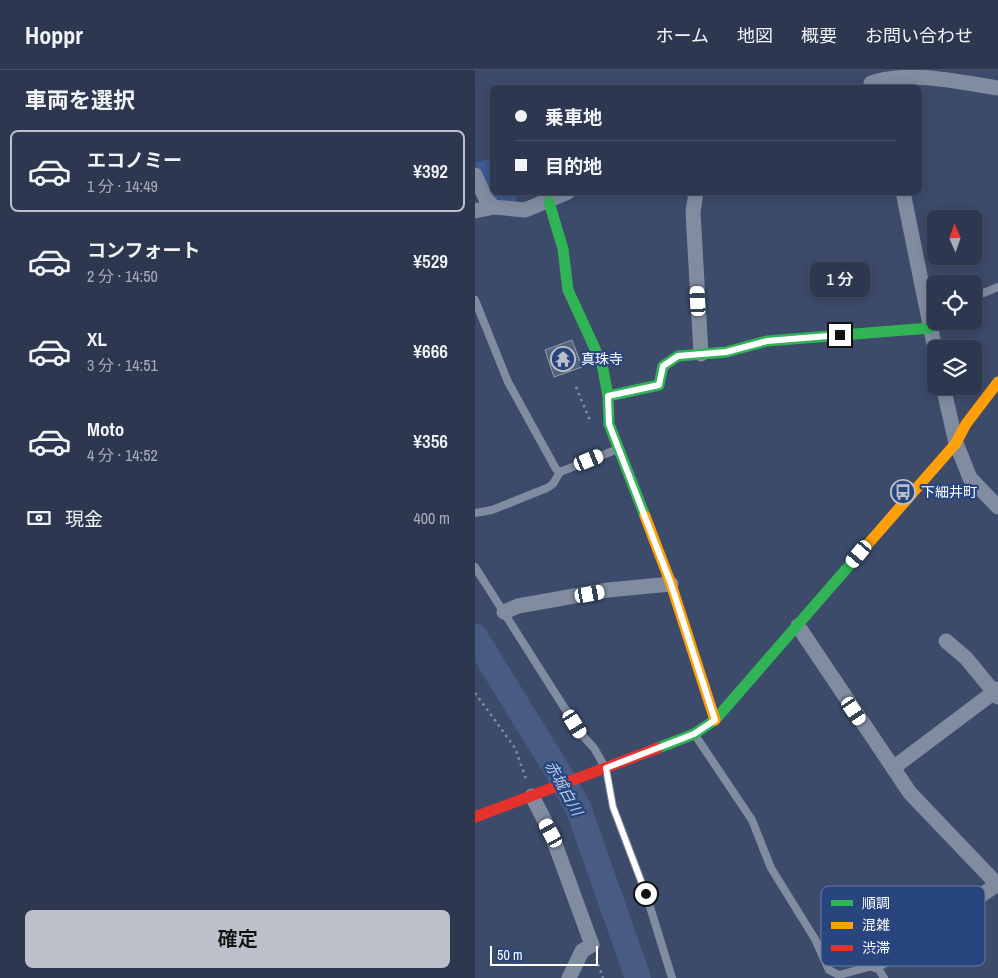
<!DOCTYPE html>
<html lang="ja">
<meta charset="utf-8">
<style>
body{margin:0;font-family:"Archivo Narrow","Noto Sans JP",sans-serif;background:#39435a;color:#f1f3f6;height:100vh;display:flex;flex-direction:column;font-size:19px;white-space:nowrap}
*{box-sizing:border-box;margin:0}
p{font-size:16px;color:#a7acb7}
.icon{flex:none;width:28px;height:28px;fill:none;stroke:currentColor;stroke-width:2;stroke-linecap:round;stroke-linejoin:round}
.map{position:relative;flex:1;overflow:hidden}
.details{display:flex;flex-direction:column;background:#2d3850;width:475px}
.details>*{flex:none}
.hud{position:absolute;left:15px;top:15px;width:432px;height:110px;border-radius:8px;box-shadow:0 2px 12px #0003,0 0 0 1px #485267;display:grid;align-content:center;height:110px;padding:0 25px;background:#2d3850}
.needle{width:32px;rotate:358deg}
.fabs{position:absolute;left:452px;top:140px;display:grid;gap:10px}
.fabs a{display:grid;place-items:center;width:55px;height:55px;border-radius:8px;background:#2d3850;box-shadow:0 2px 12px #0003,0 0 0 1px #485267;font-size:25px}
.scale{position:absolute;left:15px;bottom:12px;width:108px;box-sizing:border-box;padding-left:5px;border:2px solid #fff;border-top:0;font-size:14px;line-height:18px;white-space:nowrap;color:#fff;-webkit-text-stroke:4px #28457e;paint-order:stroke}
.end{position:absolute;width:22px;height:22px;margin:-11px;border:6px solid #fff;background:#111;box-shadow:0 0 0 2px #111}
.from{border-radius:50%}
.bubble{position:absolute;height:35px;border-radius:8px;background:#2d3850;box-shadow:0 2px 12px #0003,0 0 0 1px #485267;font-size:16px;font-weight:600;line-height:35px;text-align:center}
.car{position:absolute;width:15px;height:30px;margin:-15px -8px;border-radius:6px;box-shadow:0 0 4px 1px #0007;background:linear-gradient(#fff 24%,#345 0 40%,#fff 0 76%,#345 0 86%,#fff 0)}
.hud b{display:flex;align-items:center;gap:18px;height:48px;font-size:19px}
.hud b+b{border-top:1px solid #485267}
.hud i{width:12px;height:12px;background:#f1f3f6}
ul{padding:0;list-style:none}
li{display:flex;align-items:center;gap:15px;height:82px;margin:0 10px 8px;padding:0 15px;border:2px solid transparent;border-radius:8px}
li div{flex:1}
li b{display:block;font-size:19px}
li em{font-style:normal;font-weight:600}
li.on{border-color:#bbc0cb}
li>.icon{width:45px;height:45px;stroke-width:1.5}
h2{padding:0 25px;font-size:22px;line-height:60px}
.pay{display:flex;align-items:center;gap:12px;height:55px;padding:0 25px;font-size:19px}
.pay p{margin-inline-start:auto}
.action{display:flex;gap:10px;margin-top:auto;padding:10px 25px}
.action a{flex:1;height:58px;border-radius:8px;background:#bbc0cb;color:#111;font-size:20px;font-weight:600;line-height:58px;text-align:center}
header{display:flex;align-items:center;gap:30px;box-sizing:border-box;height:70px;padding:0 25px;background:#2d3850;border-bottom:1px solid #485267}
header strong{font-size:24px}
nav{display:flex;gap:28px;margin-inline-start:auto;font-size:18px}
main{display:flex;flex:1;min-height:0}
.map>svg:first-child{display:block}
.green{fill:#3d5b94}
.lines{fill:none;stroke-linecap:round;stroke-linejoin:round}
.river{stroke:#475b83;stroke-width:26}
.building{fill:#57637c;stroke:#959eb0}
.path{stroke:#828ca1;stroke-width:2.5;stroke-dasharray:2.5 4;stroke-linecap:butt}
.lane{stroke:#828ca1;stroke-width:8}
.street{stroke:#828ca1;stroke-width:15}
.fast{stroke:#30b455;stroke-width:11}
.slow{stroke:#ff9f0a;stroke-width:11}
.jam{stroke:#e5322d;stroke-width:11}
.route{stroke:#fff;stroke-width:6}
.labels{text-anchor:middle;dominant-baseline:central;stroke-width:4.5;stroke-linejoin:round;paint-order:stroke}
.poi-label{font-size:14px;fill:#fff;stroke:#28457e;text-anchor:start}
.water-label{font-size:15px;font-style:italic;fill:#baccec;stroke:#28457e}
.key{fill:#28457e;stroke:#687da5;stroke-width:1}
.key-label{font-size:14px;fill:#fff}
</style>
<header>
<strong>Hoppr</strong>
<nav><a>ホーム</a><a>地図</a><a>概要</a><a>お問い合わせ</a></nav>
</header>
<main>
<section class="details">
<h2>車両を選択</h2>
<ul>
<li class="on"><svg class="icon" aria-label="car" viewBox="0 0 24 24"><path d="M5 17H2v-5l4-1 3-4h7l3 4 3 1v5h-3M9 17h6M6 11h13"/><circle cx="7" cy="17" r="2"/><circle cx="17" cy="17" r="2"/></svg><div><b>エコノミー</b><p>1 分 · 14:49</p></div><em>¥392</em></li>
<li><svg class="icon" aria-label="car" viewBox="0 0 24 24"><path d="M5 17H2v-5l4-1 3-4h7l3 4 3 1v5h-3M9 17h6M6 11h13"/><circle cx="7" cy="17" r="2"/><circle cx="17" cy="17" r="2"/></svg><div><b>コンフォート</b><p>2 分 · 14:50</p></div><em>¥529</em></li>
<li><svg class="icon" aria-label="car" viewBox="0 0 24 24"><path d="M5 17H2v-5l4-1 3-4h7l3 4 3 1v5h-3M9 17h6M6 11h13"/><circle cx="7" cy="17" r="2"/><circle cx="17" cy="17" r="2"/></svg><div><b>XL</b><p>3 分 · 14:51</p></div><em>¥666</em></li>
<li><svg class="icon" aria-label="car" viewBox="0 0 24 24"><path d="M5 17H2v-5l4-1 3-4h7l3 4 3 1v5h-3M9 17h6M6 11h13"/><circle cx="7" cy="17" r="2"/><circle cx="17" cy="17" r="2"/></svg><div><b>Moto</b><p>4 分 · 14:52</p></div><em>¥356</em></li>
</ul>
<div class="pay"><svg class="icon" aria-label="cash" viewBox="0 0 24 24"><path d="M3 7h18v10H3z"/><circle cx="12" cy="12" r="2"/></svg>現金<p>400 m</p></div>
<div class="action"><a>確定</a></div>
</section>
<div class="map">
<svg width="523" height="908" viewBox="0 0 523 908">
<rect width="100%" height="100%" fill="#3c4b6a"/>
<path class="green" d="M17,88l1,34 23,1v13l-28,-11 -13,-32z"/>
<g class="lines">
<path class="river" d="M0,567l88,143 16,30 59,168"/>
</g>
<path class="building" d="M97,270l10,27 -28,10 -9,-27z"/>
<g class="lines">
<path class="path" d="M101,317l15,36
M0,623l40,55 11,31
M121,888l7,20"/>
<path class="lane" d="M499,227l24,-10
M0,230l33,82 48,87 4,3
M457,258l12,-7
M0,443l17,-3 55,-22 6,-4 7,-12 58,-23
M0,497l106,167 13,14 12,21 7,38 33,87 26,84
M220,665l57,85 19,48 44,71 14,31 10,5 37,-10 8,13"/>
<path class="street" d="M396,13c38,-13 87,-1 127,5
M0,105l11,24 8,8 31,3 43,-18
M221,122l-3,20 8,142
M428,122l33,162
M0,141l19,-4
M468,316l13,57 14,35 28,29
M29,542l14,-6 90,-16 63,-6
M323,556l112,167 88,92
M471,571l20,17 32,39
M418,698l105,-79
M57,726l19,37 41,112 -10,6 -13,27
M401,895l122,-81"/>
<path class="fast" d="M74,132l14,47 5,41 34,74 6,32 1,28 36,92
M133,326l51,-11 4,-19 15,-10 48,-4 41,-11 163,-13
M183,678l36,-14 21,-14 153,-176"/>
<path class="slow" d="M170,446l26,68 44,136
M393,474l88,-101 10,-19 32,-42"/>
<path class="jam" d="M0,747l183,-69"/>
</g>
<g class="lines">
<path class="route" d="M171,824l-33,-87 -7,-39 88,-34 21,-14 -44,-136 -62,-160 -1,-28 51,-11 4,-19 15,-10 48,-4 41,-11 73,-6"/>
</g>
<defs>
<symbol id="temple-ring" viewBox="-11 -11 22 22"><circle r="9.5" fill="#28457e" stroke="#bbc0cb" stroke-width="1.5"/><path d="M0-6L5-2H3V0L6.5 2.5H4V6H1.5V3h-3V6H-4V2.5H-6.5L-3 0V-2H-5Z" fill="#bbc0cb"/></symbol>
<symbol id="bus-ring" viewBox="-11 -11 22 22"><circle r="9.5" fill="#28457e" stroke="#bbc0cb" stroke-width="1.5"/><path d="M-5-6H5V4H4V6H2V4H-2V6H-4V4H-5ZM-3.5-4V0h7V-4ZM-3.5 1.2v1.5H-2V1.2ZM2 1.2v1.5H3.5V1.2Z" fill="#bbc0cb"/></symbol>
</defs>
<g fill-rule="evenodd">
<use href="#temple-ring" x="74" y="275" width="28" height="28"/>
<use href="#bus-ring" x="414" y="408" width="28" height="28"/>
</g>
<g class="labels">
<g class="poi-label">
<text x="106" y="289">真珠寺</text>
<text x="446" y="422">下細井町</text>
</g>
<g class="water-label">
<text transform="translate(89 718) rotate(61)">赤城白川</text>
</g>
</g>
<rect x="346" y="816" width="164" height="80" rx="8" class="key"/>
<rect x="356" y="830" width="22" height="6" fill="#30b455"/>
<rect x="356" y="852" width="22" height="7" fill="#ff9f0a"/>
<rect x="356" y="875" width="22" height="6" fill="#e5322d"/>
<g class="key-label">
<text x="387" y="838">順調</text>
<text x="387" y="860">混雑</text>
<text x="387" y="883">渋滞</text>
</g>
</svg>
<div class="fabs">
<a><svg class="needle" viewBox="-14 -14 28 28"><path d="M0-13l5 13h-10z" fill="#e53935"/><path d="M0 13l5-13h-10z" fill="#a7acb7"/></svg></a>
<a><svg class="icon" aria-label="locate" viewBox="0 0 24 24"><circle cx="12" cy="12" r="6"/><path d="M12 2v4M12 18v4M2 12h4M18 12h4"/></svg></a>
<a><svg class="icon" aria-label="layers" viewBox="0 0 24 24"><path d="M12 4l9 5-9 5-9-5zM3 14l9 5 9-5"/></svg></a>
</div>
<div class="scale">50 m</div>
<i class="end from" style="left:171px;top:824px"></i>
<i class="end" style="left:365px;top:265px"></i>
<div class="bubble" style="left:335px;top:192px;width:60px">1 分</div>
<i class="car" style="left:223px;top:231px;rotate:357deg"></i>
<i class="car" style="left:114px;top:390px;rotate:68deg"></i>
<i class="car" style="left:384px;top:484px;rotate:220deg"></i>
<i class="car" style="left:115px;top:524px;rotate:80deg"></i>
<i class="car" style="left:379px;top:641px;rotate:146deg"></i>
<i class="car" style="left:100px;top:654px;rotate:148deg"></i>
<i class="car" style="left:76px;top:763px;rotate:331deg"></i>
<div class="hud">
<b><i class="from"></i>乗車地</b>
<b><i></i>目的地</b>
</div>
</div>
</main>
